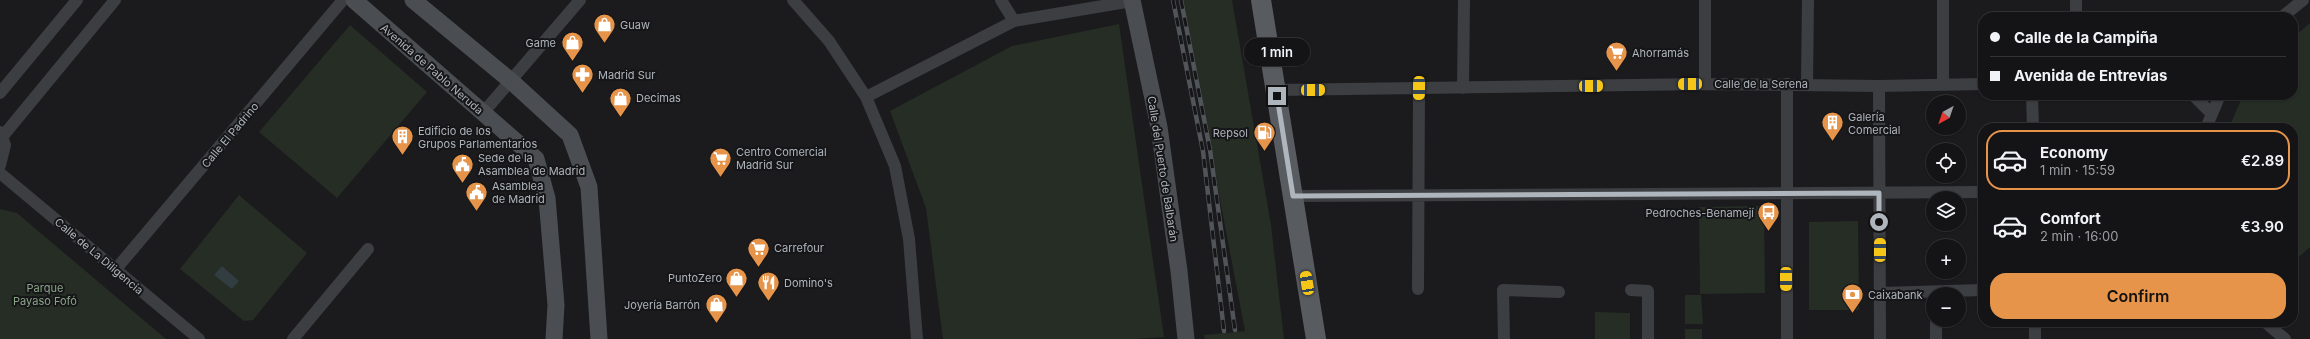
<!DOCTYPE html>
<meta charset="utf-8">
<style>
body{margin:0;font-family:Inter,sans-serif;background:#1d1d1f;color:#f1f3f6;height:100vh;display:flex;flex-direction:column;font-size:15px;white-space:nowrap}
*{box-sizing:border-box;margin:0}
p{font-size:13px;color:#9d9ea1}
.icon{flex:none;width:22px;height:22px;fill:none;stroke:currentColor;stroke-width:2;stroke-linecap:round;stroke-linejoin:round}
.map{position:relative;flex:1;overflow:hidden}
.side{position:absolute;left:1978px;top:123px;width:320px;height:204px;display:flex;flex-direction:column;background:#141416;border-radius:16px;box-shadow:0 1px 3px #0004,0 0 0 1px #333335}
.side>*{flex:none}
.hud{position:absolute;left:1978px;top:12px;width:320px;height:88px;border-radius:16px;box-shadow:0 1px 3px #0004,0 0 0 1px #333335;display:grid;align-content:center;height:88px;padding:0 12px;background:#141416}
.needle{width:26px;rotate:220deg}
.fabs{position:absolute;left:1926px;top:95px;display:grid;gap:8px}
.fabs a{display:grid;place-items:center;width:40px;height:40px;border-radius:50%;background:#141416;box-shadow:0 1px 3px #0004,0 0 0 1px #333335;font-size:20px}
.end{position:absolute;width:18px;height:18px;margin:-9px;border:5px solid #afb5bc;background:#111;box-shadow:0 0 0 2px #111}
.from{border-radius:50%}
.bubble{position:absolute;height:28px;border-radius:14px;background:#141416;box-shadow:0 1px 3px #0004,0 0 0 1px #333335;font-size:13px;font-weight:600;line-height:28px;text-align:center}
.car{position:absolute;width:12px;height:24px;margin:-12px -6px;border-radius:5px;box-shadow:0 0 3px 1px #0007;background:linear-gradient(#f5c518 24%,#345 0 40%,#f5c518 0 76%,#345 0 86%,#f5c518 0)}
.hud b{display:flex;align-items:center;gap:14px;height:38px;font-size:15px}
.hud b+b{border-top:1px solid #333335}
.hud i{width:10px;height:10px;background:#f1f3f6}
ul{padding:7px 0 0;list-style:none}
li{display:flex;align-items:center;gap:12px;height:60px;margin:0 8px 6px;padding:0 4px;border:2px solid transparent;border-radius:16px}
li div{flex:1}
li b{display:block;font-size:15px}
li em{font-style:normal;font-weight:600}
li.on{border-color:#e6944a}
li>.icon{width:36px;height:36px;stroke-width:1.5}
.button{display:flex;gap:8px;margin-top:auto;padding:8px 12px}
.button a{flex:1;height:46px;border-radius:16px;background:#e6944a;color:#111;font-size:16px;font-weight:600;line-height:46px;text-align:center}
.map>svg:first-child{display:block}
.green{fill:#252d25}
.water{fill:#323d41}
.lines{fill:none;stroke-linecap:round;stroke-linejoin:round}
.street{stroke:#3c3e42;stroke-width:12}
.secondary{stroke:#4a4e52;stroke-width:17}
.primary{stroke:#585c61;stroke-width:20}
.rail-casing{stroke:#515559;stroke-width:4.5}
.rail{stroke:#161618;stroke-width:3;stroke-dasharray:9;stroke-linecap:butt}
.route{stroke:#afb5bc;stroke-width:5}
.labels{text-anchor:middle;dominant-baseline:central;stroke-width:4;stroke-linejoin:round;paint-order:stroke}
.poi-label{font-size:11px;fill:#afb5bc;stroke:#161618;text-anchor:start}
.street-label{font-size:11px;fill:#afb5bc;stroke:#161618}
.park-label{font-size:11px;fill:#8ba587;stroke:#161618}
</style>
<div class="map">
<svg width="2310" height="339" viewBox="0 0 2310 339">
<rect width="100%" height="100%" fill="#1b1b1d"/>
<path class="green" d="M1182,0h50l39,225 13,114h-79l-1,-4 41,-4z
M2310,23v224l-17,15v-134h-64l14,-33h50v-57z
M1119,24l45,313 -28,2h-193l-17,-131 -36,-97 122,-65z
M350,25l77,67 -90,106 -78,-66z
M239,195l68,58 -54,67 -9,1 -64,-52z
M1764,206l1,87 -65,1 -1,-87z
M0,209l17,4 149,126h-166z
M1858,221l1,89h-50v-88z
M1685,295h16l2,29h-18z
M1595,312l35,1v26h-35z
M2186,322h34v6h-34z
M1685,329h17v10h-17z"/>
<path class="water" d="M222,266l17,15 -7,8 -18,-14z"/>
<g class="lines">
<path class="street" d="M793,0l36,41 37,56 29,69 14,73 8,100
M1001,0l13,21
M2076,17v-17
M2282,17l21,-17
M1705,84v-84
M1943,84v-84
M1807,85l1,-85
M1879,86l1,253
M1463,88l1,-88
M1276,90l429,-6 174,2 104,-2
M0,93l77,-93
M2032,95l1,33
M2193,95l19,19
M866,97l148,-76 118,-20
M482,114l98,-114
M2206,128l14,-33
M0,132l5,13 -5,20
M3,136l112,-136
M0,173l199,166
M1293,196l690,-4
M116,269l227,-269
M1418,289l1,-201
M1631,290l17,1v48
M1880,293l103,-3
M1936,320v19
M2035,322v17
M2265,322l20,17
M293,339l75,-90
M1504,339l-1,-49 56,2
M1787,339v-255"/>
<path class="secondary" d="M354,0l182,159 11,39 9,107 -2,34
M413,0l98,81 59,54 19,52 10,152
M1132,0l27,127 20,144 7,68"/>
<path class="primary" d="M1261,0l55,339"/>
<defs>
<path id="rail" d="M1173,0l30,151 21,180
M1181,0l29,150 25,180"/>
</defs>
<use href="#rail" class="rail-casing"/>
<use href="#rail" class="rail"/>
</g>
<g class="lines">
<path class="route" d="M1277,96l16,100 586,-3v29"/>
</g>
<defs>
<symbol id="shop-pin" viewBox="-11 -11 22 30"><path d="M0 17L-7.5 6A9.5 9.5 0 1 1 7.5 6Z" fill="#e6944a" stroke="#161618"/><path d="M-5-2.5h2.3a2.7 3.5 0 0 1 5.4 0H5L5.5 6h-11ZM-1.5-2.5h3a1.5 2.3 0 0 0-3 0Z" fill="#fff"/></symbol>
<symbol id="supermarket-pin" viewBox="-11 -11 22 30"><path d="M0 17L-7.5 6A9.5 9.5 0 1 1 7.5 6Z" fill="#e6944a" stroke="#161618"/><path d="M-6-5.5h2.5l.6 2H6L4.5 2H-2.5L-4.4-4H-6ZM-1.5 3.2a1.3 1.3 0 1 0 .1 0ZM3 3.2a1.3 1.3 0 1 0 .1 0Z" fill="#fff"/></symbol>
<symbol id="pharmacy-pin" viewBox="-11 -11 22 30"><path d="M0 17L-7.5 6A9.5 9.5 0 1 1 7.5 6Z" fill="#e6944a" stroke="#161618"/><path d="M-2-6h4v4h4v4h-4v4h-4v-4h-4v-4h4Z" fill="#fff"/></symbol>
<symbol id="building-pin" viewBox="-11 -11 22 30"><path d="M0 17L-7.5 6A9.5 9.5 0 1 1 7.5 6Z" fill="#e6944a" stroke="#161618"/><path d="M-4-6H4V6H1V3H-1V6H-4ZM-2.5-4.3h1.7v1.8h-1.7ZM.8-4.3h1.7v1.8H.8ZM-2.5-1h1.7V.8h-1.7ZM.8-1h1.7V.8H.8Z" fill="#fff"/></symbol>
<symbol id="fuel-pin" viewBox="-11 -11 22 30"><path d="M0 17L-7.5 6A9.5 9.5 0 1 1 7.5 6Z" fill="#e6944a" stroke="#161618"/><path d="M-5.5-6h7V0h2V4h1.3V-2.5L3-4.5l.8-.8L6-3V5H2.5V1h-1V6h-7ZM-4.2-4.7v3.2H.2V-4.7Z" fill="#fff"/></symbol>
<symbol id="civic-pin" viewBox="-11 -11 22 30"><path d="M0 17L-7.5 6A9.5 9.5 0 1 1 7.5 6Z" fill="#e6944a" stroke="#161618"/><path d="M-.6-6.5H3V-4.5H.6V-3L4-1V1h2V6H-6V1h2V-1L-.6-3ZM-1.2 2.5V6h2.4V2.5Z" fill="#fff"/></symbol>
<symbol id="bus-pin" viewBox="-11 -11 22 30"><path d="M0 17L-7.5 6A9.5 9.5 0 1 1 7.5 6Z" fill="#e6944a" stroke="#161618"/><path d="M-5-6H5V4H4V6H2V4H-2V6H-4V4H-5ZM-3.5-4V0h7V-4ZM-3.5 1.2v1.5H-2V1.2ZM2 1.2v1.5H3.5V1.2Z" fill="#fff"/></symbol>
<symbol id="restaurant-pin" viewBox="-11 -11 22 30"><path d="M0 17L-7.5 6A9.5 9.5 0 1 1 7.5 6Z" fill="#e6944a" stroke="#161618"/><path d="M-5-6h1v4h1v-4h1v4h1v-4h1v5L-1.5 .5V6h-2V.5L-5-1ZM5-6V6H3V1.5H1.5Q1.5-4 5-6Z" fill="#fff"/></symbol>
<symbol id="bank-pin" viewBox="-11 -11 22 30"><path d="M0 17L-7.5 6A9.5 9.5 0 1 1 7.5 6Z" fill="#e6944a" stroke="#161618"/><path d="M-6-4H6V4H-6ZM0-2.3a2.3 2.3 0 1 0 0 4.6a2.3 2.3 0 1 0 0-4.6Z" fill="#fff"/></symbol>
</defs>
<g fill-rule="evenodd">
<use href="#shop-pin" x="592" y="12" width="25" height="34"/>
<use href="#shop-pin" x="560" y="30" width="25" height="34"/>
<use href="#supermarket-pin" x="1604" y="40" width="25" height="34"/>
<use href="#pharmacy-pin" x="570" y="62" width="25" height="34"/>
<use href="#shop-pin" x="608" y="86" width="25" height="34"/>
<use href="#building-pin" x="1820" y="110" width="25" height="34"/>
<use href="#fuel-pin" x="1252" y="120" width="25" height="34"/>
<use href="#building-pin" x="390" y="124" width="25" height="34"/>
<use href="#supermarket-pin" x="708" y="146" width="25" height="34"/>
<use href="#civic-pin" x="450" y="152" width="25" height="34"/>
<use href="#civic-pin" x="464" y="180" width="25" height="34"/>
<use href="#bus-pin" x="1756" y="200" width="25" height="34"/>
<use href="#supermarket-pin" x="746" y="236" width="25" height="34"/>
<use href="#shop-pin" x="724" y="266" width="25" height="34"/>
<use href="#restaurant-pin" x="756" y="270" width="25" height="34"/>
<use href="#bank-pin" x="1840" y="282" width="25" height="34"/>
<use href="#shop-pin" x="704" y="292" width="25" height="34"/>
</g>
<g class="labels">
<g class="poi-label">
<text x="620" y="25">Guaw</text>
<text x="556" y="43" text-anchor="end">Game</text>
<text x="1632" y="53">Ahorramás</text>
<text x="598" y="75">Madrid Sur</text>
<text x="636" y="98">Decimas</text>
<text x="1848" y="117">Galería<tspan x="1848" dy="13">Comercial</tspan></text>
<text x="418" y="131">Edificio de los<tspan x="418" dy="13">Grupos Parlamentarios</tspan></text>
<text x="1248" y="133" text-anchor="end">Repsol</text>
<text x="736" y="152">Centro Comercial<tspan x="736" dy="13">Madrid Sur</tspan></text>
<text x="478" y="158">Sede de la<tspan x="478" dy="13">Asamblea de Madrid</tspan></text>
<text x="492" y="186">Asamblea<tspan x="492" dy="13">de Madrid</tspan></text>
<text x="1754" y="213" text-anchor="end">Pedroches-Benamejí</text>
<text x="774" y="248">Carrefour</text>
<text x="722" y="278" text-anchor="end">PuntoZero</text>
<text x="784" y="283">Domino's</text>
<text x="1868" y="295">Caixabank</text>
<text x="700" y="305" text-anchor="end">Joyería Barrón</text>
</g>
<g class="street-label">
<text transform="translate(432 69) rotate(41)">Avenida de Pablo Neruda</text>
<text x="1761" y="84">Calle de la Serena</text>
<text transform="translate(230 135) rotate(-50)">Calle El Padrino</text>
<text transform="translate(1163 169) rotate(81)">Calle del Puerto de Balbarán</text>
<text transform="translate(99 256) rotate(40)">Calle de La Diligencia</text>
</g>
<g class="park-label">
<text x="45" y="288">Parque<tspan x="45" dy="13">Payaso Fofó</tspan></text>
</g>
</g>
</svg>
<div class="fabs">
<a><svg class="needle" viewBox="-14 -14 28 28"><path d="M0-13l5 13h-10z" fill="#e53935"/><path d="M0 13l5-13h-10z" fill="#9d9ea1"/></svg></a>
<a><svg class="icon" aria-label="locate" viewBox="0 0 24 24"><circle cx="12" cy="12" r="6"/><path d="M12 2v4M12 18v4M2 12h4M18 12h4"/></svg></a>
<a><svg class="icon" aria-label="layers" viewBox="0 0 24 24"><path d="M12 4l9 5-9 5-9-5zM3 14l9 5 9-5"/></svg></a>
<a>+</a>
<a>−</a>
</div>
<i class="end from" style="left:1879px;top:222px"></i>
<i class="end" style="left:1277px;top:96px"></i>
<div class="bubble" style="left:1244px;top:38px;width:66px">1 min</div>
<i class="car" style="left:1690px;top:84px;rotate:269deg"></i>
<i class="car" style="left:1591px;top:86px;rotate:89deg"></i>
<i class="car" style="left:1419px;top:88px;rotate:181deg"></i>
<i class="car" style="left:1313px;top:90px;rotate:89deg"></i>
<i class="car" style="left:1880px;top:250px;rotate:0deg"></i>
<i class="car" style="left:1786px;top:279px;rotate:180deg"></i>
<i class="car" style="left:1307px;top:283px;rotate:351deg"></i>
<div class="hud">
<b><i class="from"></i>Calle de la Campiña</b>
<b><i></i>Avenida de Entrevías</b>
</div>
<section class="side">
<ul>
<li class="on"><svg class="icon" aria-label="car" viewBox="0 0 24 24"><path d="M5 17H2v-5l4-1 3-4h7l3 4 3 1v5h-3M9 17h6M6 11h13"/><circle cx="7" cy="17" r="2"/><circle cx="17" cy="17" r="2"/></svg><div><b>Economy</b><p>1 min · 15:59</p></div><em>€2.89</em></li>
<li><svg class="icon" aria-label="car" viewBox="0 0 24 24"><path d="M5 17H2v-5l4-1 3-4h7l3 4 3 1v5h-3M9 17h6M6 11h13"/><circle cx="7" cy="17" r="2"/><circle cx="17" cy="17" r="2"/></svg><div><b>Comfort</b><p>2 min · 16:00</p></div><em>€3.90</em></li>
</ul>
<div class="button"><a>Confirm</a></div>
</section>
</div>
